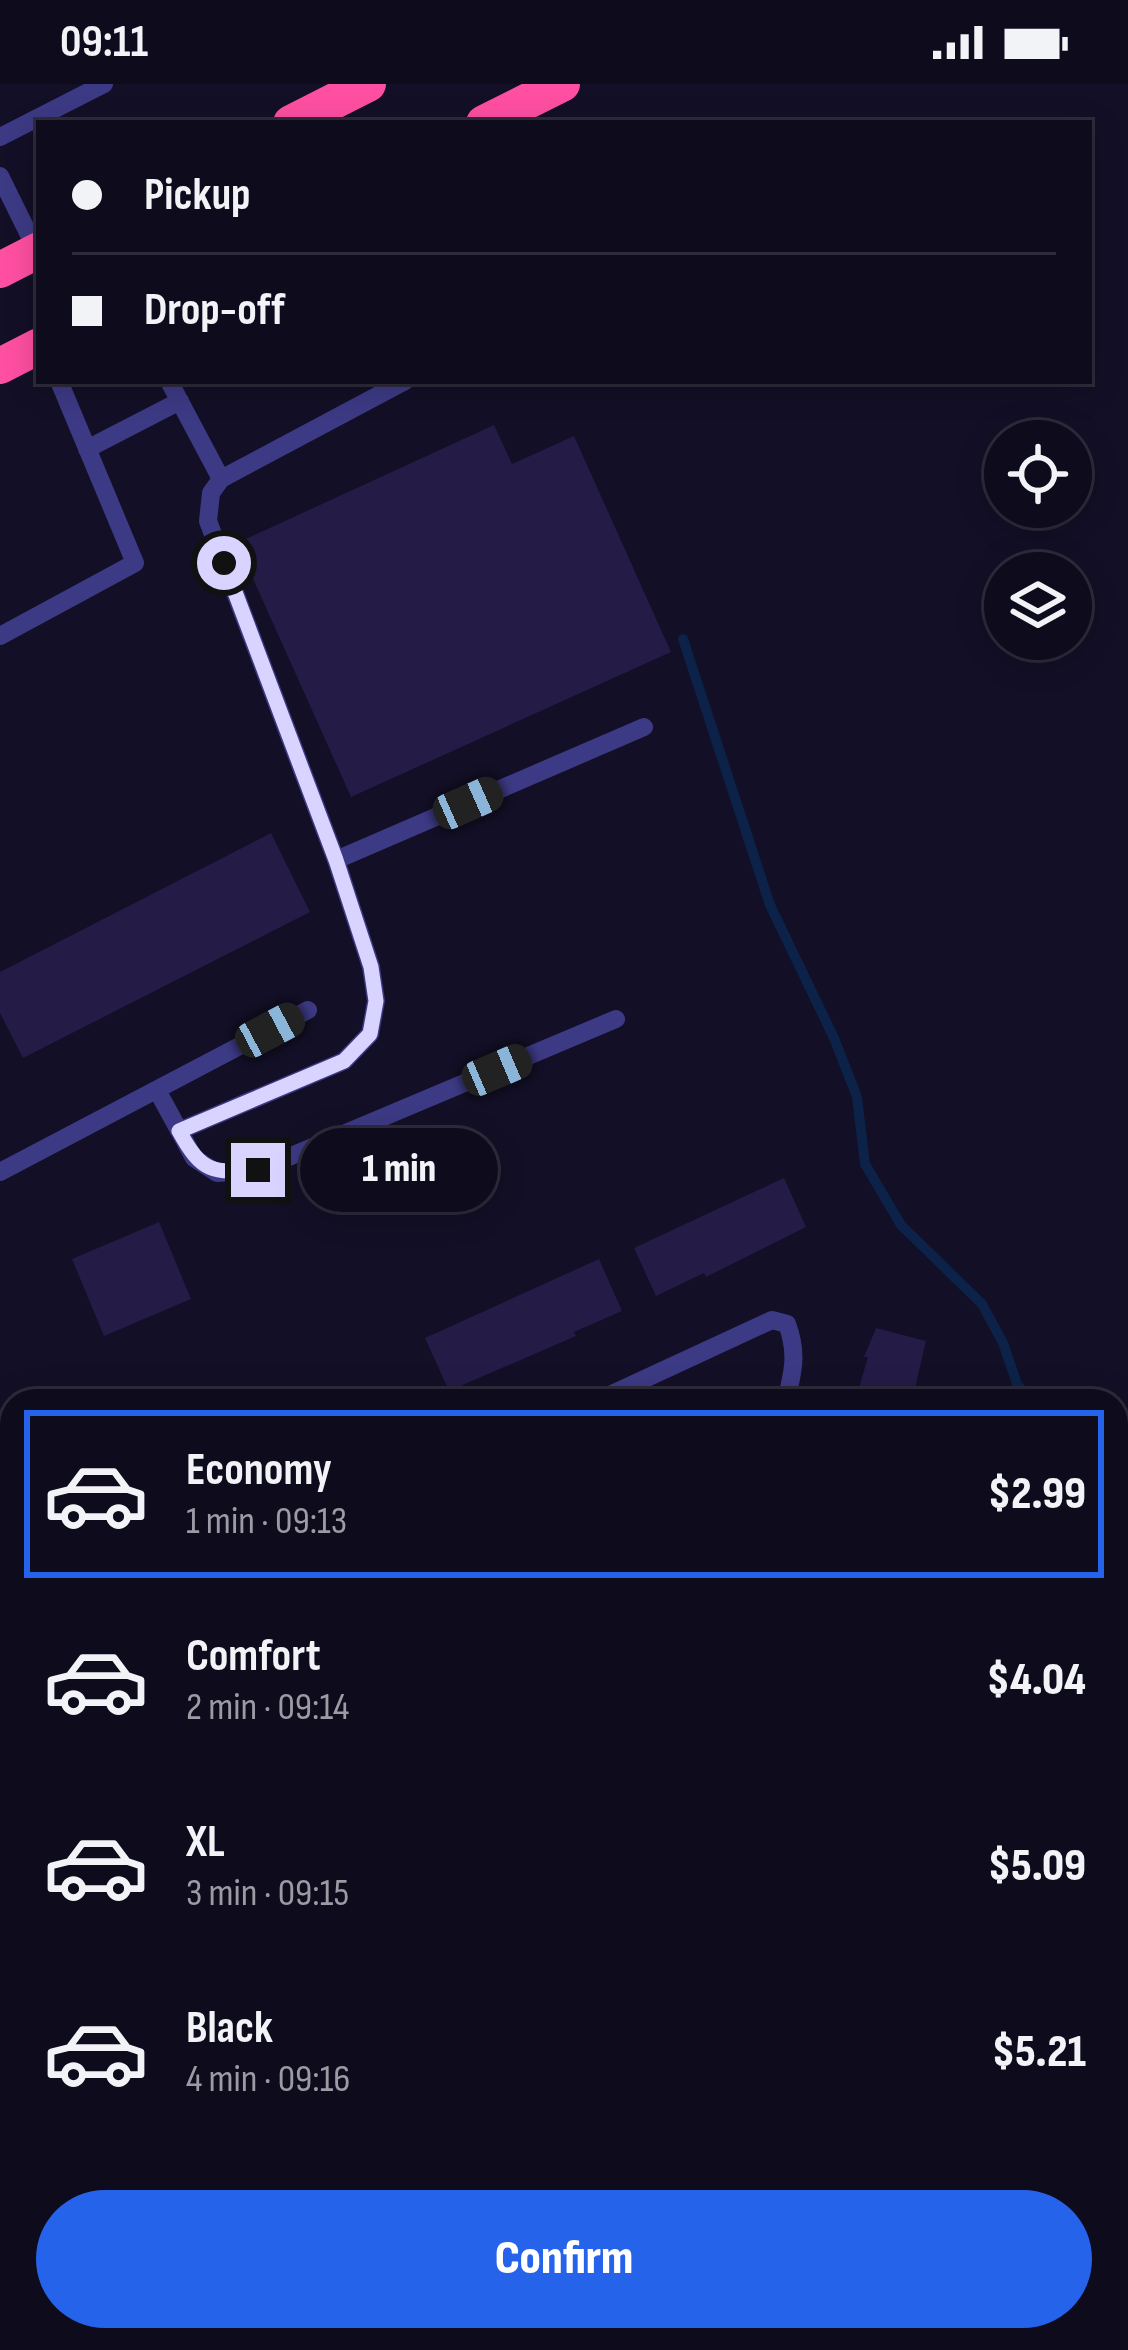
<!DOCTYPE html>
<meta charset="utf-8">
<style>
body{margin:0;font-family:"Sofia Sans Condensed",sans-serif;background:#171425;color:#f1f3f6;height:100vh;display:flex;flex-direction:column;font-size:45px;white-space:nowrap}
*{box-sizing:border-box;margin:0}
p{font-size:39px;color:#9b9ba3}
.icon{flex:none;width:66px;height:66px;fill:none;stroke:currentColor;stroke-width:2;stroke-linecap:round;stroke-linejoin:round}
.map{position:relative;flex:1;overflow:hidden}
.details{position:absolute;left:0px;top:1305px;width:1128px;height:963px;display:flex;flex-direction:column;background:#0e0b1c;border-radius:36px 36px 0 0;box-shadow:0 6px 30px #0003,0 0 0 3px #2e2b3b}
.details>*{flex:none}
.top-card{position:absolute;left:36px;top:36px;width:1056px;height:264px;border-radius:0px;box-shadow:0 6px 30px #0003,0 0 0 3px #2e2b3b;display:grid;align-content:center;height:264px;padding:0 36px;background:#0e0b1c}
.controls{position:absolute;left:984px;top:336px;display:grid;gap:24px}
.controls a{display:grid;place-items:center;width:108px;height:108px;border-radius:50%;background:#0e0b1c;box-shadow:0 6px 30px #0003,0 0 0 3px #2e2b3b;font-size:60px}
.end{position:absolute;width:54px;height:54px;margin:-27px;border:15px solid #d9d4ff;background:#111;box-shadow:0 0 0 6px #111}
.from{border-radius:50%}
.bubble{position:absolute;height:84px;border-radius:42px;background:#0e0b1c;box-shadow:0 6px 30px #0003,0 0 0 3px #2e2b3b;font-size:39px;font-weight:800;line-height:84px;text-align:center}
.car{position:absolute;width:36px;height:72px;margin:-36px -18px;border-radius:15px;box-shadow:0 0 9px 3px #0007;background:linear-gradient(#222 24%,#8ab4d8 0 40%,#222 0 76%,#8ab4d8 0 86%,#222 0)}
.top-card b{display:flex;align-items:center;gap:42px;height:114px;font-size:45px}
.top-card b+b{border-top:3px solid #2e2b3b}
.top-card i{width:30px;height:30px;background:#f1f3f6}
ul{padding:21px 0 0;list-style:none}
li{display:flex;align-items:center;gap:36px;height:168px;margin:0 24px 18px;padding:0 12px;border:6px solid transparent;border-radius:0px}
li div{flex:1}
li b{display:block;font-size:45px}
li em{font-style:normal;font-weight:800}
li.active{border-color:#2563eb}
li>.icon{width:108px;height:108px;stroke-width:1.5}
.cta{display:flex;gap:24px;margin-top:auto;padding:24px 36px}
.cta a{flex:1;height:138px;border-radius:72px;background:#2563eb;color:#fff;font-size:48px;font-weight:800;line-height:138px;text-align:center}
.status{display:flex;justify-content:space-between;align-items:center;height:84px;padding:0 60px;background:#0e0b1c;direction:ltr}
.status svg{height:33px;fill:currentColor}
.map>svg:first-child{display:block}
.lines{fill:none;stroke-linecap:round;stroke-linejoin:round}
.stream{stroke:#0c2248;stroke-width:10}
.building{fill:#241b47}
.lane{stroke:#3d3a85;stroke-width:18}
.street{stroke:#3d3a85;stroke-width:30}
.secondary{stroke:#6f6bff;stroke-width:30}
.highway{stroke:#ff4fa3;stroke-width:36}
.route{stroke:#d9d4ff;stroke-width:15}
</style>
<div class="status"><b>09:11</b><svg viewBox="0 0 49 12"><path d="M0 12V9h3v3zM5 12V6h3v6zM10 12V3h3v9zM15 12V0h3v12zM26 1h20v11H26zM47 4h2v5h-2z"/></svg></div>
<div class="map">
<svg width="1128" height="2266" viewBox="0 0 1128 2266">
<rect width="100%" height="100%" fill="#130f26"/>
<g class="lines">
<path class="stream" d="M683,555l87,266 64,133 23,59 8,67 36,61 81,79 21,39 14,41 15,17
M1116,1375l12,7"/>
</g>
<path class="building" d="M494,341l18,39 62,-28 97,216 -320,145 -114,-254z
M271,749l39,79 -287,146 -23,-45v-41z
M784,1094l22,49 -100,50 -2,-4 -48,23 -22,-48z
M159,1138l32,77 -87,37 -32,-77z
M599,1175l23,52 -48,21 2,4 -127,55 -24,-53z
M876,1244l50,13 -14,60h-57l13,-44h-4z
M29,2256h34l10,10h-54z"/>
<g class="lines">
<path class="lane" d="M0,53l104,-53
M0,92l37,75
M169,297l52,98 184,-98
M87,365l93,-48
M221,395l-10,14 -3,28 128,339
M0,552l135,-73 -76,-182
M157,1006l37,68 23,15 41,-3 358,-151
M179,1047l165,-70 26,-27 6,-33 -5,-34 -35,-107 308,-133
M0,1088l308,-162
M597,1317l175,-81 15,4c11,29 6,48 -1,77"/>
<path class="street" d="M1116,2021l12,-43
M1054,2266v-10"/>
<path class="secondary" d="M0,1358l12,28
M382,2256l5,10"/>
<path class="highway" d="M291,39l77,-39
M484,39l78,-39
M0,186l39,-20
M0,282l39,-20"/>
</g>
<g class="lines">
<path class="route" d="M224,479l112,297 35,107 5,34 -6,33 -26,27 -165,70c23,42 33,42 79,39"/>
</g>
</svg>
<div class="controls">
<a><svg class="icon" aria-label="locate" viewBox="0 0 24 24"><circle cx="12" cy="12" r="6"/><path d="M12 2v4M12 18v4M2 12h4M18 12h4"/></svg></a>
<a><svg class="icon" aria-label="layers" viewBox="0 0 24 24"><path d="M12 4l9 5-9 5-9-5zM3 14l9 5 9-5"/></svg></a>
</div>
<i class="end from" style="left:224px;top:479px"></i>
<i class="end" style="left:258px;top:1086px"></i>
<div class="bubble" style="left:300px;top:1044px;width:198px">1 min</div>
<i class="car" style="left:468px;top:719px;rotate:66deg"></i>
<i class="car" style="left:270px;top:946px;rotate:62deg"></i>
<i class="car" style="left:497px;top:986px;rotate:67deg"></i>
<div class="top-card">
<b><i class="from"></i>Pickup</b>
<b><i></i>Drop-off</b>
</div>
<section class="details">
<ul>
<li class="active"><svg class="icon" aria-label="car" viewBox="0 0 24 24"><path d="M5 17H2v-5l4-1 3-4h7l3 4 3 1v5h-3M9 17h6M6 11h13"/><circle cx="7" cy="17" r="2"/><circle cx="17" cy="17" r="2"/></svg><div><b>Economy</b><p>1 min · 09:13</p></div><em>$2.99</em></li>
<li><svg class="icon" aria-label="car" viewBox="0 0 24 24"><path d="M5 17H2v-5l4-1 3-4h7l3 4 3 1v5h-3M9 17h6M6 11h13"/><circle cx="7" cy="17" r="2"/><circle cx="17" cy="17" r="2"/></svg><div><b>Comfort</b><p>2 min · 09:14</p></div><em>$4.04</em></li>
<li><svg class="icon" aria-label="car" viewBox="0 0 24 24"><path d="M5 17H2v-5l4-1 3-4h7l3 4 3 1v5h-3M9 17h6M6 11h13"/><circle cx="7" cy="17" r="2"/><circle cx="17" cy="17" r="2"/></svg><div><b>XL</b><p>3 min · 09:15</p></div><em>$5.09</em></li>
<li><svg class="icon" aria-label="car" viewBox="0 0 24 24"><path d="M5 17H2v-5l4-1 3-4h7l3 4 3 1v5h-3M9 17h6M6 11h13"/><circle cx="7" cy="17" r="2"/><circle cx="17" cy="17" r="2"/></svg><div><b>Black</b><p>4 min · 09:16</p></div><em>$5.21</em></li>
</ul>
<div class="cta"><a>Confirm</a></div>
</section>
</div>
